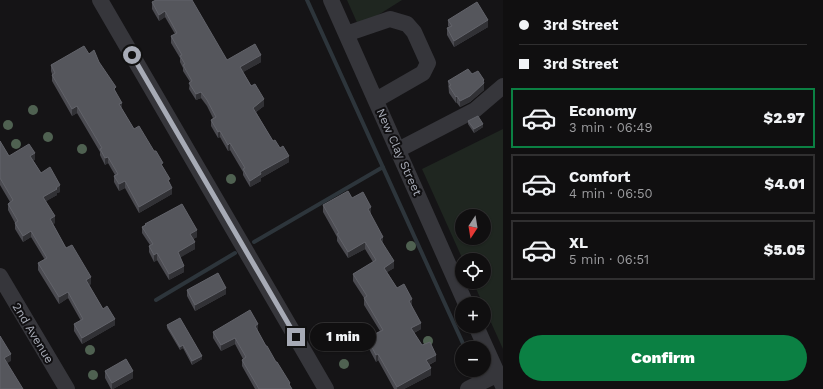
<!DOCTYPE html>
<meta charset="utf-8">
<style>
body{margin:0;font-family:"Work Sans",sans-serif;background:#191819;color:#f1f3f6;height:100vh;display:flex;flex-direction:column;font-size:15px;white-space:nowrap}
*{box-sizing:border-box;margin:0}
p{font-size:13px;color:#9c9c9f}
.icon{flex:none;width:22px;height:22px;fill:none;stroke:currentColor;stroke-width:2;stroke-linecap:round;stroke-linejoin:round}
.map{position:relative;flex:1;overflow:hidden}
.side{display:flex;flex-direction:column;background:#100f10;width:320px}
.side>*{flex:none}
.hud{display:grid;align-content:center;height:88px;padding:0 16px;background:#100f10}
.needle{width:26px;rotate:192deg}
.controls{position:absolute;left:455px;top:209px;display:grid;gap:8px}
.controls a{display:grid;place-items:center;width:36px;height:36px;border-radius:50%;background:#100f10;box-shadow:0 1px 3px #0004,0 0 0 1px #302f30;font-size:20px}
.end{position:absolute;width:18px;height:18px;margin:-9px;border:5px solid #a7abb6;background:#111;box-shadow:0 0 0 2px #111}
.from{border-radius:50%}
.bubble{position:absolute;height:28px;border-radius:14px;background:#100f10;box-shadow:0 1px 3px #0004,0 0 0 1px #302f30;font-size:13px;font-weight:800;line-height:28px;text-align:center}
.hud b{display:flex;align-items:center;gap:14px;height:38px;font-size:15px}
.hud b+b{border-top:1px solid #302f30}
.hud i{width:10px;height:10px;background:#f1f3f6}
ul{padding:0;list-style:none}
li{display:flex;align-items:center;gap:12px;height:60px;margin:0 8px 6px;padding:0 8px;border:2px solid #302f30;border-radius:0px}
li div{flex:1}
li b{display:block;font-size:15px}
li em{font-style:normal;font-weight:800}
li.on{border-color:#0b8043}
li>.icon{width:36px;height:36px;stroke-width:1.5}
.button{display:flex;gap:8px;margin-top:auto;padding:8px 16px}
.button a{flex:1;height:46px;border-radius:24px;background:#0b8043;color:#fff;font-size:16px;font-weight:800;line-height:46px;text-align:center}
main{display:flex;flex:1;min-height:0}
.map>svg:first-child{display:block}
.green{fill:#1f2620;fill-rule:evenodd}
.lines{fill:none;stroke-linecap:round;stroke-linejoin:round}
.stream{stroke:#2d353b;stroke-width:4}
.minor{stroke:#36363b;stroke-width:16}
.tree{fill:#4f6151}
.wall{fill:#4b4b51}
.shaded-wall{fill:#313135}
.building{fill:#55565c;stroke:#62636a}
.route{stroke:#a7abb6;stroke-width:5}
.labels{text-anchor:middle;dominant-baseline:central;stroke-width:4;stroke-linejoin:round;paint-order:stroke}
.street-label{font-size:12px;fill:#a7abb6;stroke:#100f11}
</style>
<main>
<div class="map">
<svg width="503" height="389" viewBox="0 0 503 389">
<rect width="100%" height="100%" fill="#151416"/>
<path class="green" d="M347,0h55l-43,27z
M503,129v220l-19,-42v-3h-1l-10,-22h11v-22h-21l-41,-91zM462,216h22v22h-22z"/>
<g class="lines">
<path class="stream" d="M307,0l158,348
M254,242l129,-75
M156,300l79,-47
M474,370l4,9"/>
<path class="minor" d="M100,0l226,389
M331,0l135,304
M346,34l44,-15 17,5 7,8 14,31 -5,10 -47,27
M398,150l77,-40 28,-24
M0,276l67,113
M476,326l27,60
M468,389l30,-15"/>
</g>
<g class="tree">
<circle cx="33" cy="110" r="5"/>
<circle cx="8" cy="125" r="5"/>
<circle cx="48" cy="137" r="5"/>
<circle cx="16" cy="144" r="5"/>
<circle cx="82" cy="149" r="5"/>
<circle cx="231" cy="179" r="5"/>
<circle cx="411" cy="246" r="5"/>
<circle cx="364" cy="339" r="5"/>
<circle cx="428" cy="341" r="5"/>
<circle cx="90" cy="350" r="5"/>
<circle cx="344" cy="364" r="5"/>
<circle cx="93" cy="375" r="5"/>
</g>
<path class="wall" d="M156,0l71,60 34,2 -18,10 21,34 -8,6 17,29 16,21 -28,16v3l-11,6 -7,-12v-3l-13,-22 -2,1 -8,-14 -2,1 -7,-12v-6l2,-2 -6,-12 -6,-8 -5,2 -7,-11 1,-7 -7,-11v-3l-3,-6v-4l-9,-15v-7l4,-2 -10,-17 -6,4 -7,-12v-7z
M448,20l40,7 -34,20 -7,-12v-7l2,-1 -1,-1z
M89,54l10,8 17,30 6,17 12,20 29,38 7,17 2,10 -33,19 -14,-25 -6,3 -5,-9v-6l1,-1 -7,-12 -3,2 -5,-10v-3l-23,-39 -5,3 -20,-35v-7l-1,-3v-6z
M484,80v10l-14,12 -10,5 -3,-4h-1l-7,-10 -1,-12z
M468,121l15,6 -9,6 -6,-9z
M0,141l9,15 26,4h-2l8,13 19,19 -3,1v2l-11,6 9,22 -2,1 13,24 25,36 -2,1 14,24 12,16 -33,19 -8,-13v-7l7,-3 -13,-23 -9,6 -21,-34v-7l7,-3 -14,-23 -8,5 -8,-13v-6l-7,-13v-6l2,-2 -10,-17z
M352,198l19,15h-1l24,55 -7,4 10,16 15,17v1l9,23 -7,4 8,12 14,16 -7,4 2,10 -27,14h-10l-16,-29 -2,2 -9,-17v-7l13,-7 -16,-26v-7l-11,-17v-7l20,-12 -8,-13 -17,9 -11,-17v-4l-14,-25v-7z
M145,224l52,13 -4,2 2,10 -15,8 4,15 -15,8 -12,-20 -3,2 -5,-10v-6l1,-1 -8,-12v-6l3,-2z
M187,290l39,4 -31,17 -8,-15z
M167,325l35,34 -10,6 -9,-17 -3,2 -13,-22z
M258,331l8,15 26,43h-37l-13,-23v-6l1,-1 -8,-15 -14,7 -8,-13v-6z
M105,371l28,7 -20,11h-2l-6,-11z"/>
<path class="shaded-wall" d="M165,11v6l-6,4v-6z
M488,20v7l-34,20v-6z
M261,55v7l-21,12v-7z
M484,80v10l-14,12 -10,5v-6z
M201,92v6l-5,2v-6z
M457,96v7h-1v-6z
M264,99v7l-11,8v-6z
M122,103v6l-3,-5z
M77,106v7l-5,3v-7z
M483,124v3l-9,6v-4z
M220,131v6l-2,1v-6z
M230,143v7l-2,1v-6z
M35,153v7l-5,2v-6z
M289,156v6l-28,16v3l-11,6v-6l10,-9z
M108,157v6l-3,2v-7z
M125,181v7l-6,3v-7z
M60,185v7l-3,1v2l-14,8v-6z
M172,188v6l-33,19v-6z
M371,207v6l-3,2v-6z
M55,216v7l-5,3v-7z
M197,230v7l-7,4v-7z
M31,231v6l-8,5v-6z
M383,237v6l-3,2v-6z
M195,242v7l-17,10v-7z
M365,242v7l-17,9v-6z
M157,253v7l-3,2v-7z
M394,261v7l-10,6v-6z
M184,266v6l-15,8v-6z
M91,277v7l-5,3v-7z
M226,288v6l-31,17v-6z
M68,292v6l-9,6v-7z
M412,299v6l-3,2v-6z
M115,319v6l-33,19v-6z
M421,323v6l-10,5v-6z
M258,324v7l-3,2v-7z
M235,338v6l-14,7v-6z
M183,345v3l-3,2v-3z
M11,354v7l-7,4v-7z
M378,354v6l-2,2v-7z
M436,355v6l-10,5v-6z
M202,356v3l-10,6v-4z
M431,368v7l-27,14h-7v-2z
M133,371v7l-20,11h-1v-6z"/>
<path class="building" d="M156,0h36l35,60 28,-16 6,11 -21,12 11,19 4,-2 9,15 -11,9 20,33 2,-1 5,8 3,-2 6,10 -29,16 1,2 -11,7 -7,-12 2,-1 -15,-25 -2,2 -8,-14 -2,1 -7,-12 5,-3 -9,-17 -6,-8 -5,2 -7,-11 3,-2 -9,-16 2,-1 -5,-8 2,-1 -11,-19 6,-3 -12,-22 -6,4 -7,-13z
M477,2l11,18 -34,21 -7,-13 5,-2 -4,-6z
M84,46l5,8 5,-4 5,12 17,25 -2,2 8,14 -3,1 15,25 5,-3 15,25h2l7,12 -2,1 9,15 -2,1 4,8 -33,19 -14,-26 -6,3 -5,-8 4,-2 -10,-17 -3,1 -5,-9 2,-1 -25,-42 -5,3 -20,-34 3,-2 -4,-8z
M468,69l4,5 6,-3 6,9 -1,1 1,2 -14,13 -10,5 -3,-5 -1,1 -7,-11 2,-1 -3,-4z
M478,116l5,8 -9,5 -6,-8z
M0,141l9,15 20,-12 6,9 -5,3 11,17 9,-6 10,18 -4,3 1,1 -14,8 12,19 -5,3 16,29 6,-3 19,32 -5,3 17,29 4,-3 8,13 -33,19 -8,-14 9,-5 -15,-27 -9,5 -21,-34 9,-5 -16,-27 -8,5 -8,-13 3,-2 -10,-17 5,-4 -13,-22z
M348,191l4,7 11,-6 8,15 -3,2 15,28 -3,2 14,22 -10,7 13,20 7,-4 8,15 -3,2 12,22 -10,5 11,17 8,-3 6,13 -10,5 5,8 -34,19 -19,-33 -2,1 -9,-17 16,-8 -19,-32 3,-2 -14,-22 23,-14 -11,-18 -17,10 -11,-18 2,-1 -16,-28z
M182,204l15,26 -7,4 5,8 -17,10 6,14 -15,8 -12,-21 -3,2 -5,-9 4,-2 -11,-17 4,-2 -1,-1z
M218,273l8,15 -31,17 -8,-15z
M250,310l8,14 -3,2 11,20h1l9,16h1l13,21 -1,1 3,5h-33l-17,-29 4,-3 -11,-19 -14,7 -8,-13z
M180,318l22,38 -10,5 -9,-16 -3,2 -13,-22z
M0,336l11,18 -7,4 19,31h-23z
M126,359l7,12 -21,12 -7,-12z"/>
<g class="lines">
<path class="route" d="M132,55l164,282"/>
</g>
<g class="labels">
<g class="street-label">
<text transform="translate(399 152) rotate(66)">New Clay Street</text>
<text transform="translate(33 333) rotate(59)">2nd Avenue</text>
</g>
</g>
</svg>
<div class="controls">
<a><svg class="needle" viewBox="-14 -14 28 28"><path d="M0-13l5 13h-10z" fill="#e53935"/><path d="M0 13l5-13h-10z" fill="#9c9c9f"/></svg></a>
<a><svg class="icon" aria-label="locate" viewBox="0 0 24 24"><circle cx="12" cy="12" r="6"/><path d="M12 2v4M12 18v4M2 12h4M18 12h4"/></svg></a>
<a>+</a>
<a>−</a>
</div>
<i class="end from" style="left:132px;top:55px"></i>
<i class="end" style="left:296px;top:337px"></i>
<div class="bubble" style="left:310px;top:323px;width:66px">1 min</div>
</div>
<section class="side">
<div class="hud">
<b><i class="from"></i>3rd Street</b>
<b><i></i>3rd Street</b>
</div>
<ul>
<li class="on"><svg class="icon" aria-label="car" viewBox="0 0 24 24"><path d="M5 17H2v-5l4-1 3-4h7l3 4 3 1v5h-3M9 17h6M6 11h13"/><circle cx="7" cy="17" r="2"/><circle cx="17" cy="17" r="2"/></svg><div><b>Economy</b><p>3 min · 06:49</p></div><em>$2.97</em></li>
<li><svg class="icon" aria-label="car" viewBox="0 0 24 24"><path d="M5 17H2v-5l4-1 3-4h7l3 4 3 1v5h-3M9 17h6M6 11h13"/><circle cx="7" cy="17" r="2"/><circle cx="17" cy="17" r="2"/></svg><div><b>Comfort</b><p>4 min · 06:50</p></div><em>$4.01</em></li>
<li><svg class="icon" aria-label="car" viewBox="0 0 24 24"><path d="M5 17H2v-5l4-1 3-4h7l3 4 3 1v5h-3M9 17h6M6 11h13"/><circle cx="7" cy="17" r="2"/><circle cx="17" cy="17" r="2"/></svg><div><b>XL</b><p>5 min · 06:51</p></div><em>$5.05</em></li>
</ul>
<div class="button"><a>Confirm</a></div>
</section>
</main>
